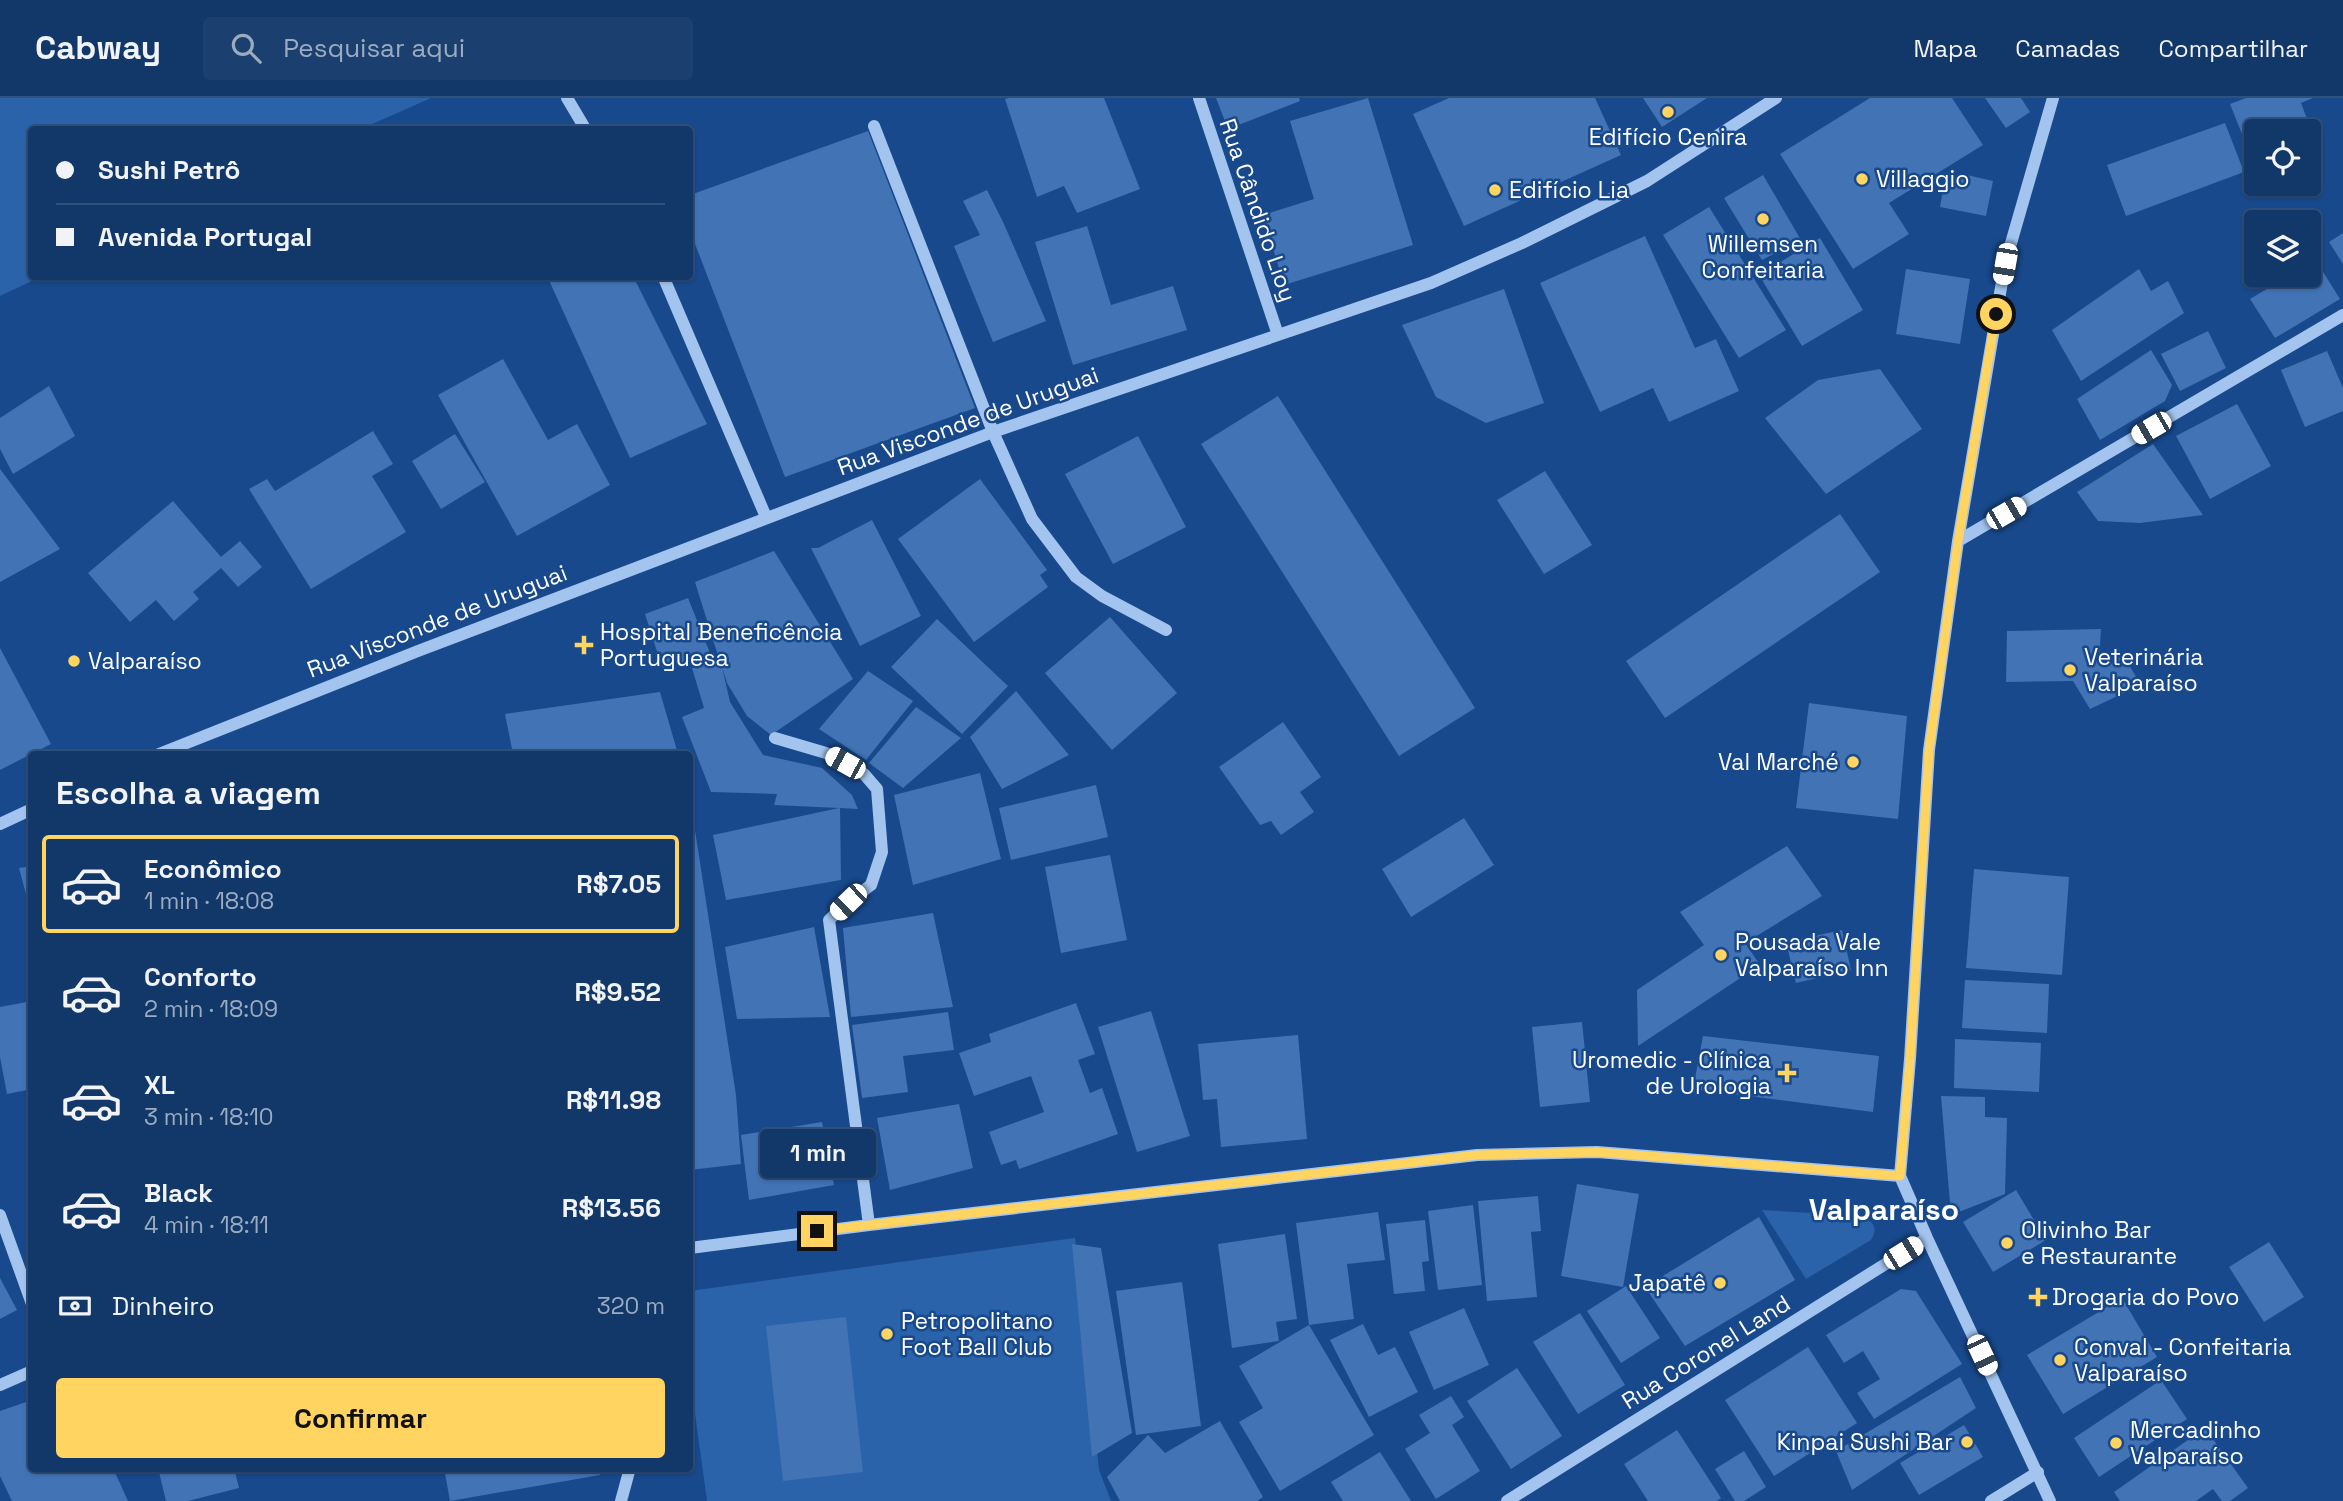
<!DOCTYPE html>
<html lang="pt">
<meta charset="utf-8">
<style>
body{margin:0;font-family:"Space Grotesk",sans-serif;background:#1b3f6f;color:#f1f3f6;height:100vh;display:flex;flex-direction:column;font-size:26px;white-space:nowrap}
*{box-sizing:border-box;margin:0}
p{font-size:23px;color:#9cacc0}
.icon{flex:none;width:38px;height:38px;fill:none;stroke:currentColor;stroke-width:2;stroke-linecap:round;stroke-linejoin:round}
.map{position:relative;flex:1;overflow:hidden}
.panel{position:absolute;left:28px;top:653px;width:665px;height:721px;display:flex;flex-direction:column;background:#123769;border-radius:7px;box-shadow:0 2px 5px #0004,0 0 0 2px #31517d}
.panel>*{flex:none}
.banner{position:absolute;left:28px;top:28px;width:665px;height:154px;border-radius:7px;box-shadow:0 2px 5px #0004,0 0 0 2px #31517d;display:grid;align-content:center;height:154px;padding:0 28px;background:#123769}
.tools{position:absolute;left:2244px;top:21px;display:grid;gap:14px}
.tools a{display:grid;place-items:center;width:77px;height:77px;border-radius:7px;background:#123769;box-shadow:0 2px 5px #0004,0 0 0 2px #31517d;font-size:35px}
.end{position:absolute;width:32px;height:32px;margin:-16px;border:9px solid #ffd461;background:#111;box-shadow:0 0 0 4px #111}
.from{border-radius:50%}
.bubble{position:absolute;height:49px;border-radius:7px;background:#123769;box-shadow:0 2px 5px #0004,0 0 0 2px #31517d;font-size:23px;font-weight:700;line-height:49px;text-align:center}
.car{position:absolute;width:21px;height:42px;margin:-21px -10px;border-radius:9px;box-shadow:0 0 5px 2px #0007;background:linear-gradient(#fff 24%,#345 0 40%,#fff 0 76%,#345 0 86%,#fff 0)}
.banner b{display:flex;align-items:center;gap:24px;height:66px;font-size:26px}
.banner b+b{border-top:2px solid #31517d}
.banner i{width:18px;height:18px;background:#f1f3f6}
ul{padding:0;list-style:none}
li{display:flex;align-items:center;gap:21px;height:98px;margin:0 14px 10px;padding:0 14px;border:4px solid transparent;border-radius:7px}
li div{flex:1}
li b{display:block;font-size:26px}
li em{font-style:normal;font-weight:700}
li.on{border-color:#ffd461}
li>.icon{width:63px;height:63px;stroke-width:1.5}
h2{padding:0 28px;font-size:32px;line-height:84px}
.pay{display:flex;align-items:center;gap:18px;height:77px;padding:0 28px;font-size:26px}
.pay p{margin-inline-start:auto}
.action{display:flex;gap:14px;margin-top:auto;padding:14px 28px}
.action a{flex:1;height:80px;border-radius:7px;background:#ffd461;color:#111;font-size:28px;font-weight:700;line-height:80px;text-align:center}
header{display:flex;align-items:center;gap:42px;box-sizing:border-box;height:98px;padding:0 35px;background:#123769;border-bottom:2px solid #31517d}
header strong{font-size:33px}
nav{display:flex;gap:38px;margin-inline-start:auto;font-size:24px}
.search{width:490px;height:63px;background:#1b3f6f;display:flex;align-items:center;gap:18px;box-sizing:border-box;padding:0 24px;border-radius:7px;color:#9cacc0;font-size:26px}
.map>svg:first-child{display:block}
.green{fill:#2b63ab}
.building{fill:#4173b5}
.lines{fill:none;stroke-linecap:round;stroke-linejoin:round}
.minor{stroke:#a3c4ee;stroke-width:12}
.route{stroke:#ffd461;stroke-width:9}
.poi-dot{fill:#ffd461;stroke:#18498c;stroke-width:2.5}
.labels{text-anchor:middle;dominant-baseline:central;stroke-width:5;stroke-linejoin:round;paint-order:stroke}
.poi-label{font-size:23px;fill:#fff;stroke:#18498c;text-anchor:start}
.street-label{font-size:23px;fill:#fff;stroke:#18498c}
.district-label{font-size:30px;font-weight:bold;fill:#fff;stroke:#18498c}
</style>
<header>
<strong>Cabway</strong>
<div class="search"><svg class="icon" aria-label="search" viewBox="0 0 24 24"><circle cx="10" cy="10" r="6"/><path d="M15 15l6 6"/></svg>Pesquisar aqui</div>
<nav><a>Mapa</a><a>Camadas</a><a>Compartilhar</a></nav>
</header>
<div class="map">
<svg width="2343" height="1403" viewBox="0 0 2343 1403">
<rect width="100%" height="100%" fill="#18498c"/>
<path class="green" d="M0,0h431l-70,31 -329,1v146l8,1 -40,19z
M1762,1112l98,6c13,5 19,11 11,24l-65,39z
M1075,1140l24,232 12,31h-404l-17,-124v-86z"/>
<path class="building" d="M1009,0h95l36,91 -63,24 -13,-27 -27,11 -32,-98z
M1216,0h83l1,3 -72,28z
M1368,0l45,147 -129,40 -21,-70 51,-16 -24,-78z
M1449,0h146l26,57 -157,71 -51,-112z
M1643,0h64l-45,29z
M1870,0h82l31,47 -94,58 20,31 -56,35 -73,-115z
M1985,0h36l9,14 -24,16z
M2246,0h67l-12,5 22,57 -15,5v-34h-52v38l-26,-65z
M2225,25l19,49 -118,44 -19,-51z
M868,33l107,277 -190,69 -95,-246v-36z
M1763,77l38,65 -39,20 -38,-62z
M1967,77l26,6 -7,35 -46,-9 3,-17z
M987,92l17,34 42,97 -53,21 -39,-96 26,-11 -17,-34z
M1709,109l77,123 -47,28 -76,-123z
M1087,128l24,79 62,-19 14,44 -114,35 -38,-123z
M2343,135v31l-14,-22z
M1645,138l50,112 21,-9 23,52 -70,31 -16,-34 -53,24 -60,-129z
M1820,140l43,72 -61,36 -43,-71z
M2315,161l25,40 -65,39 -25,-39 40,-24h18v-12z
M1906,171l64,10 -10,65 -64,-10z
M2139,171l12,22 17,-10 16,32 -103,68 -29,-51z
M547,178h86l74,148 -77,34z
M1504,191l40,114 -58,20 -50,-26 -34,-72z
M2208,233l18,37 -46,23 -19,-37z
M2151,252l21,35 -7,16 -65,39 -23,-41z
M2327,253l16,37v23l-38,16 -24,-57z
M503,261l45,81 29,-16 33,61 -93,51 -79,-141z
M1880,271l42,60 -96,65 -61,-76 53,-38z
M49,288l26,50 -62,38 -13,-25v-31z
M1278,298l197,312 -76,48 -198,-312z
M2237,306l34,62 -61,33 -34,-63z
M373,333l20,33 -21,12 34,56 -95,57 -62,-100 18,-10 8,12z
M455,336l30,48 -44,27 -29,-48z
M1138,338l48,91 -73,37 -48,-90z
M2153,346l50,71 -63,8 -42,-2 -21,-29z
M0,371l60,80 -60,33z
M1545,373l47,74 -48,29 -47,-74z
M980,381l67,91 -7,5 8,12 -74,55 -76,-103z
M173,403l48,56 19,-16 22,26 -24,20 -17,-19 -28,24 6,7 -25,22 -18,-21 -26,22 -42,-49z
M1840,416l40,58 -215,146 -39,-57z
M872,422l49,96 -61,30 -49,-98h7z
M774,453l79,128 -82,56 -24,-19 -20,-33 -5,-16 8,35 33,53 59,13 30,27 6,14 -18,-1 1,72 -115,20 -13,-65 126,-27 -65,-3 3,-11 -66,-2 -29,-75 22,-9 -12,-40 27,-9 -24,-77z
M688,500l22,55 -47,17 -18,-56z
M1110,519l67,76 -65,57 -67,-77z
M937,521l71,67 -46,48 -71,-67z
M2101,531l-2,31 21,-10 21,35 -51,24 -17,-28 -67,1 1,-51z
M0,550l51,96 -51,26z
M868,573l45,30 -47,59 -47,-31z
M1016,593l53,64 -67,34 -32,-52z
M660,594l18,62h-165l-8,-40z
M1809,605l98,13 -9,103 -102,-11z
M916,609l45,31 -58,50 -34,-25z
M1283,624l38,55 -21,15 14,20 -33,23 -10,-14 -11,4 -41,-58z
M980,675l21,86 -88,26 -19,-90z
M1096,687l12,52 -97,23 -12,-52z
M690,700l46,297 5,69 -51,6z
M1464,720l30,47 -83,52 -29,-48z
M1787,748l35,50 -77,47 15,22 -122,81 -1,-56 67,-45 -24,-33z
M1110,757l17,85 -66,13 -16,-86z
M32,768v47h-1l-12,-45z
M1974,771l95,8 -7,98 -96,-7z
M933,815l20,94 -102,10 -8,-89z
M814,829l16,90 -93,2 -12,-72z
M1842,832l9,40 -55,13 -10,-41z
M1965,882l84,4 -2,49 -85,-5z
M32,903v88l-25,5 -7,-37v-50z
M1076,905l19,51 -17,6 12,33 12,-5 16,46 -99,35 -3,-9 -15,5 -12,-33 55,-20 -13,-36 -57,20 -15,-43 32,-11 -2,-8z
M1151,913l39,125 -53,16 -39,-125z
M948,914l6,38 -51,6 5,36 -46,6 -10,-73z
M1582,924l8,80 -50,5 -8,-80z
M1298,937l9,104 -86,8 -4,-48 -14,1 -5,-56z
M1703,938l176,20 -6,56 -180,-23z
M1955,941l86,4 -2,49 -85,-4z
M1941,998l44,1v20l22,1 -2,76 -54,21z
M959,1006l14,64 -83,22 -13,-72z
M822,1024l12,63 -85,15 -8,-65z
M1577,1086l62,10 -16,93 -62,-11z
M2016,1092l30,50 -53,32 -30,-50z
M1538,1098l3,35 -10,1 6,65 -50,4 -9,-100z
M1473,1107l9,80 -44,5 -10,-79z
M1378,1114l7,48 -38,4 7,55 -45,6 -13,-102z
M1759,1119l36,63 -110,66 -40,-59z
M1425,1122l4,41 -7,1 3,29 -31,3 -8,-70z
M1285,1136l12,85 -21,3 3,19 -47,7 -14,-104z
M2269,1144l35,55 -40,25 -35,-55z
M1072,1146l29,4 31,185 -40,24z
M0,1180l17,32 -17,9z
M1182,1184l19,144 -65,9 -20,-144z
M1626,1188l34,52 -39,25 -34,-52z
M1901,1191l15,2 46,73 -88,55 -17,-26 23,-14 -17,-28 -19,12 -18,-28z
M2122,1200l35,59 -94,57 -36,-59z
M1464,1210l25,57 -55,25 -25,-58z
M1580,1215l45,72 -47,29 -45,-72z
M846,1219l17,155 -80,9 -17,-155z
M1363,1226l15,31 17,-8 23,45 -49,25 -39,-77z
M1309,1227l65,110 -94,56 -41,-69 24,-14 -24,-42z
M1808,1249l49,76 -83,53 -49,-76z
M1517,1270l45,68 -51,33 -44,-68z
M1960,1279l16,31 -124,82 -16,-39z
M2161,1282l26,39 -88,58 -25,-39z
M1451,1298l13,21 -12,8 28,46 -44,28 -31,-50 25,-16 -11,-18z
M32,1302v68h81l15,33h-116l-12,-25v-65z
M1220,1323l43,76 -6,4h-137l-13,-24 41,-42 17,18z
M1964,1327l19,32 -64,38 -19,-32z
M2205,1330l43,60 -18,13h-8l-9,-12 -17,12h-76l-6,-9z
M1677,1332l44,68 -4,3h-69l-24,-37z
M1744,1353l22,36 -22,14h-9l-20,-32z
M1380,1354l31,49h-68l-12,-19z
M158,1370h76l5,20 -51,13h-22z
M444,1370h155l1,7 -150,26z"/>
<g class="lines">
<path class="minor" d="M567,0l19,32
M1199,0l79,237
M874,28l119,306 39,87 44,58 26,19 64,34
M663,178l103,241
M1958,443l385,-226
M775,640l51,15 38,21 13,15 5,63 -11,33 -23,17 -19,18 40,305
M159,656l259,-103 575,-219 438,-149 91,-40 125,-62 129,-83
M0,726l32,-15
M0,1117l32,89
M690,1150l179,-23 608,-70 120,-3 303,24
M0,1287l32,-14
M621,1403l9,-33
M1507,1403l420,-263
M1991,1403l47,-29
M2050,1403l-123,-263 -27,-62 10,-117 19,-309 29,-209 47,-277 48,-166"/>
</g>
<g class="lines">
<path class="route" d="M817,1133l660,-76 120,-3 303,24 10,-117 19,-309 29,-209 38,-227"/>
</g>
<g class="poi-dot">
<circle cx="1668" cy="14" r="7"/>
<circle cx="1862" cy="81" r="7"/>
<circle cx="1495" cy="92" r="7"/>
<circle cx="1763" cy="121" r="7"/>
<path d="M580.5 536.5h7v7h7v7h-7v7h-7v-7h-7v-7h7z"/>
<circle cx="74" cy="563" r="7"/>
<circle cx="2070" cy="572" r="7"/>
<circle cx="1853" cy="664" r="7"/>
<circle cx="1721" cy="857" r="7"/>
<path d="M1783.5 964.5h7v7h7v7h-7v7h-7v-7h-7v-7h7z"/>
<circle cx="2007" cy="1145" r="7"/>
<circle cx="1720" cy="1185" r="7"/>
<path d="M2034.5 1188.5h7v7h7v7h-7v7h-7v-7h-7v-7h7z"/>
<circle cx="887" cy="1236" r="7"/>
<circle cx="2060" cy="1262" r="7"/>
<circle cx="1967" cy="1344" r="7"/>
<circle cx="2116" cy="1345" r="7"/>
</g>
<g class="labels">
<g class="poi-label">
<text x="1668" y="39" text-anchor="middle">Edifício Cenira</text>
<text x="1876" y="81">Villaggio</text>
<text x="1509" y="92">Edifício Lia</text>
<text x="1763" y="146" text-anchor="middle">Willemsen<tspan x="1763" dy="26">Confeitaria</tspan></text>
<text x="600" y="534">Hospital Beneficência<tspan x="600" dy="26">Portuguesa</tspan></text>
<text x="2084" y="559">Veterinária<tspan x="2084" dy="26">Valparaíso</tspan></text>
<text x="88" y="563">Valparaíso</text>
<text x="1839" y="664" text-anchor="end">Val Marché</text>
<text x="1735" y="844">Pousada Vale<tspan x="1735" dy="26">Valparaíso Inn</tspan></text>
<text x="1771" y="962" text-anchor="end">Uromedic - Clínica<tspan x="1771" dy="26">de Urologia</tspan></text>
<text x="2021" y="1132">Olivinho Bar<tspan x="2021" dy="26">e Restaurante</tspan></text>
<text x="1706" y="1185" text-anchor="end">Japatê</text>
<text x="2052" y="1199">Drogaria do Povo</text>
<text x="901" y="1223">Petropolitano<tspan x="901" dy="26">Foot Ball Club</tspan></text>
<text x="2074" y="1249">Conval - Confeitaria<tspan x="2074" dy="26">Valparaíso</tspan></text>
<text x="2130" y="1332">Mercadinho<tspan x="2130" dy="26">Valparaíso</tspan></text>
<text x="1953" y="1344" text-anchor="end">Kinpai Sushi Bar</text>
</g>
<g class="street-label">
<text transform="translate(1258 112) rotate(71)">Rua Cândido Lioy</text>
<text transform="translate(968 323) rotate(-20)">Rua Visconde de Uruguai</text>
<text transform="translate(437 523) rotate(-21)">Rua Visconde de Uruguai</text>
<text transform="translate(1706 1254) rotate(-32)">Rua Coronel Land</text>
</g>
<g class="district-label">
<text x="1884" y="1111">Valparaíso</text>
</g>
</g>
</svg>
<div class="tools">
<a><svg class="icon" aria-label="locate" viewBox="0 0 24 24"><circle cx="12" cy="12" r="6"/><path d="M12 2v4M12 18v4M2 12h4M18 12h4"/></svg></a>
<a><svg class="icon" aria-label="layers" viewBox="0 0 24 24"><path d="M12 4l9 5-9 5-9-5zM3 14l9 5 9-5"/></svg></a>
</div>
<i class="end from" style="left:1996px;top:216px"></i>
<i class="end" style="left:817px;top:1133px"></i>
<div class="bubble" style="left:760px;top:1031px;width:116px">1 min</div>
<i class="car" style="left:2005px;top:166px;rotate:190deg"></i>
<i class="car" style="left:2151px;top:330px;rotate:240deg"></i>
<i class="car" style="left:2006px;top:415px;rotate:60deg"></i>
<i class="car" style="left:845px;top:665px;rotate:299deg"></i>
<i class="car" style="left:848px;top:804px;rotate:226deg"></i>
<i class="car" style="left:1903px;top:1155px;rotate:58deg"></i>
<i class="car" style="left:1982px;top:1257px;rotate:155deg"></i>
<div class="banner">
<b><i class="from"></i>Sushi Petrô</b>
<b><i></i>Avenida Portugal</b>
</div>
<section class="panel">
<h2>Escolha a viagem</h2>
<ul>
<li class="on"><svg class="icon" aria-label="car" viewBox="0 0 24 24"><path d="M5 17H2v-5l4-1 3-4h7l3 4 3 1v5h-3M9 17h6M6 11h13"/><circle cx="7" cy="17" r="2"/><circle cx="17" cy="17" r="2"/></svg><div><b>Econômico</b><p>1 min · 18:08</p></div><em>R$7.05</em></li>
<li><svg class="icon" aria-label="car" viewBox="0 0 24 24"><path d="M5 17H2v-5l4-1 3-4h7l3 4 3 1v5h-3M9 17h6M6 11h13"/><circle cx="7" cy="17" r="2"/><circle cx="17" cy="17" r="2"/></svg><div><b>Conforto</b><p>2 min · 18:09</p></div><em>R$9.52</em></li>
<li><svg class="icon" aria-label="car" viewBox="0 0 24 24"><path d="M5 17H2v-5l4-1 3-4h7l3 4 3 1v5h-3M9 17h6M6 11h13"/><circle cx="7" cy="17" r="2"/><circle cx="17" cy="17" r="2"/></svg><div><b>XL</b><p>3 min · 18:10</p></div><em>R$11.98</em></li>
<li><svg class="icon" aria-label="car" viewBox="0 0 24 24"><path d="M5 17H2v-5l4-1 3-4h7l3 4 3 1v5h-3M9 17h6M6 11h13"/><circle cx="7" cy="17" r="2"/><circle cx="17" cy="17" r="2"/></svg><div><b>Black</b><p>4 min · 18:11</p></div><em>R$13.56</em></li>
</ul>
<div class="pay"><svg class="icon" aria-label="cash" viewBox="0 0 24 24"><path d="M3 7h18v10H3z"/><circle cx="12" cy="12" r="2"/></svg>Dinheiro<p>320 m</p></div>
<div class="action"><a>Confirmar</a></div>
</section>
</div>
